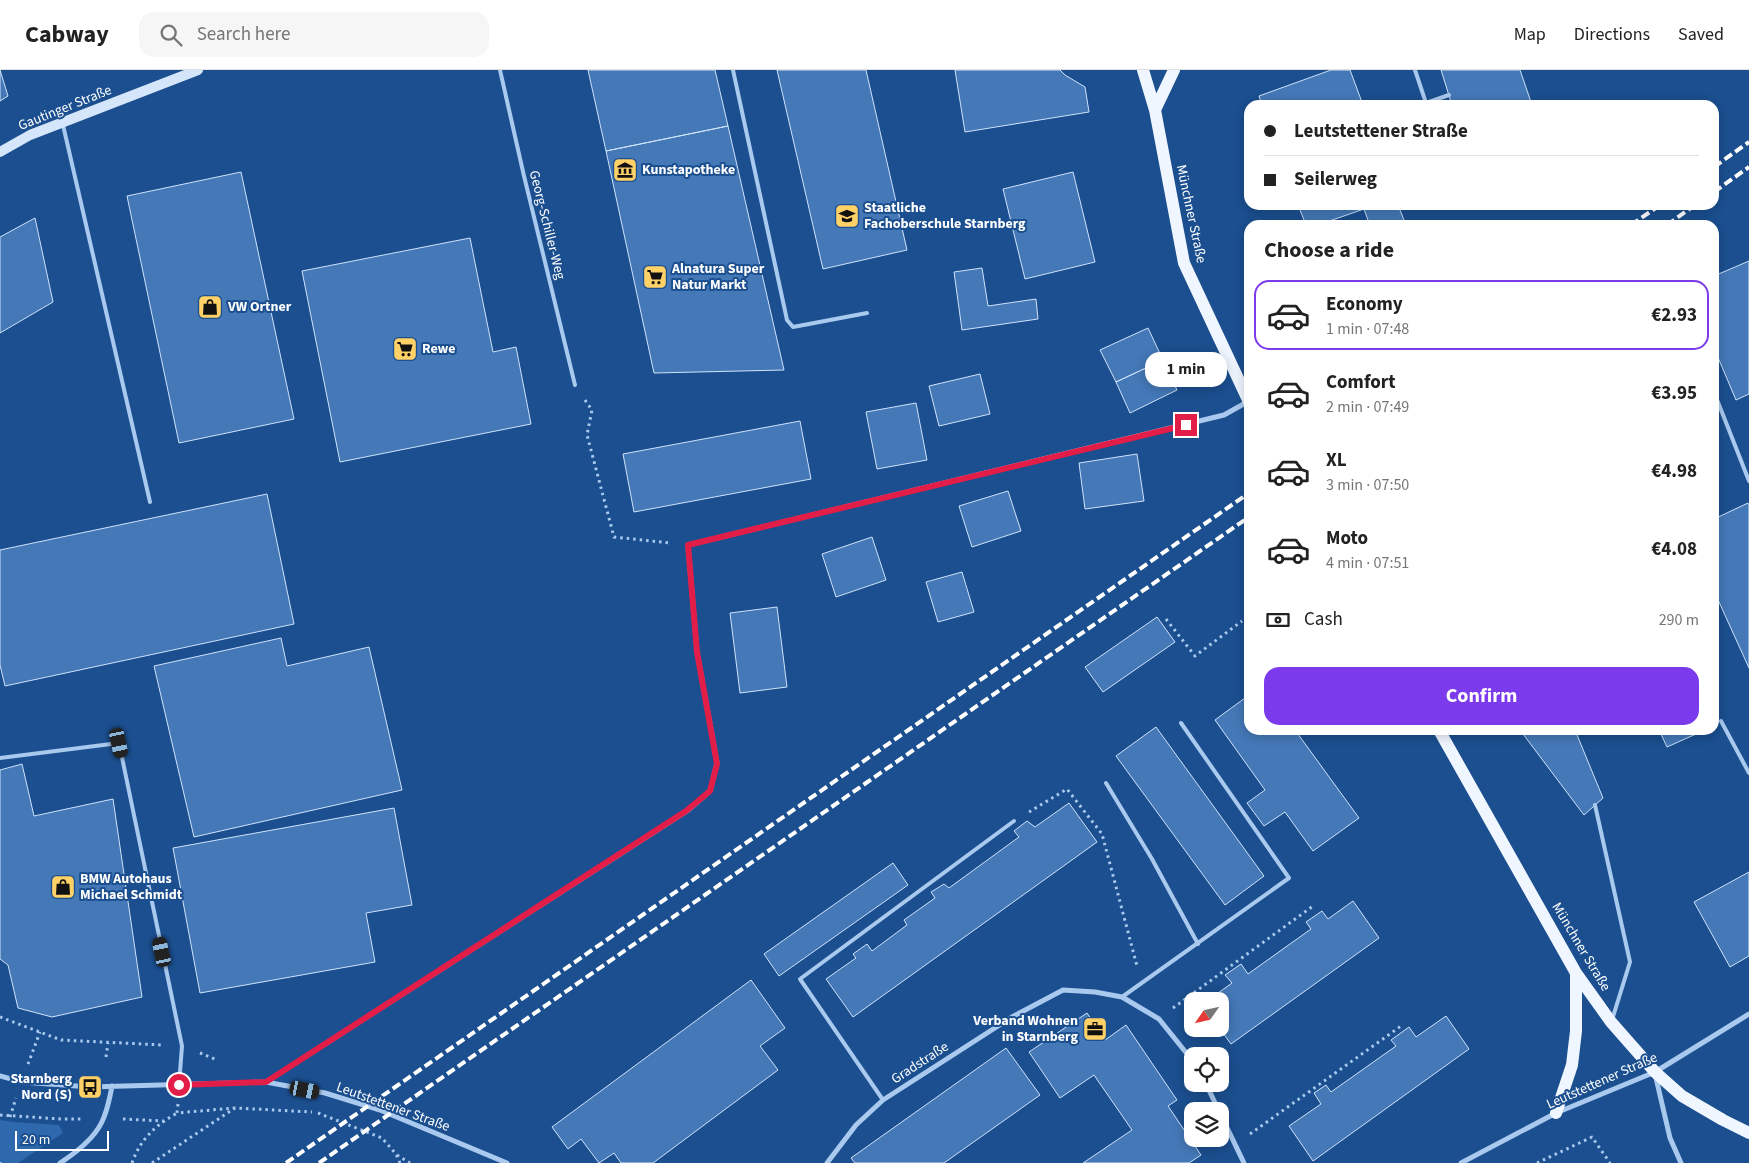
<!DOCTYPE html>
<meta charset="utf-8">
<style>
body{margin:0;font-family:"Source Sans 3",sans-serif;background:#f6f6f6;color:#222;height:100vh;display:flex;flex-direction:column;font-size:19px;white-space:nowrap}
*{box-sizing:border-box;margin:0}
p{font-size:16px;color:#767676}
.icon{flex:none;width:28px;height:28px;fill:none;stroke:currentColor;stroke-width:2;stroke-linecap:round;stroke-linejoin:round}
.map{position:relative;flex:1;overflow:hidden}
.side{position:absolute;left:1244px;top:150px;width:475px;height:515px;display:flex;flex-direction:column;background:#fff;border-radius:15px;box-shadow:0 2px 12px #0003}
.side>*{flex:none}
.banner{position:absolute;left:1244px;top:30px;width:475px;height:110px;border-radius:15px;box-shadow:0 2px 12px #0003;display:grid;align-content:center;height:110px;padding:0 20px;background:#fff}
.needle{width:32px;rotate:236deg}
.buttons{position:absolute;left:1184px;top:922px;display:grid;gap:10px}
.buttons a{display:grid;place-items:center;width:45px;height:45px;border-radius:10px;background:#fff;box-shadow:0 2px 12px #0003;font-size:25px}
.scale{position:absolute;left:15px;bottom:12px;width:94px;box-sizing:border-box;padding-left:5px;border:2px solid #fff;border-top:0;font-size:14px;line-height:18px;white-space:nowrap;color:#fff;-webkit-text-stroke:4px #1b4f8f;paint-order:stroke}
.end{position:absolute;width:22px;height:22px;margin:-11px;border:6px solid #e11d48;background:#fff;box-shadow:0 0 0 2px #fff}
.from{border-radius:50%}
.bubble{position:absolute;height:35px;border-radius:15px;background:#fff;box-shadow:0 2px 12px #0003;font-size:16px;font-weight:700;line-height:35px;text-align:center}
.car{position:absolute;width:15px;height:30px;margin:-15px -8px;border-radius:6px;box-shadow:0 0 4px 1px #0007;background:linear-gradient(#222 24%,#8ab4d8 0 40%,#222 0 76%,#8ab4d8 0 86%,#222 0)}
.banner b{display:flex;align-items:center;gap:18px;height:48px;font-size:19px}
.banner b+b{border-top:1px solid #e0e0e0}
.banner i{width:12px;height:12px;background:#222}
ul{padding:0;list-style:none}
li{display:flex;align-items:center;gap:15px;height:70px;margin:0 10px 8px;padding:0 10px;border:2px solid transparent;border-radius:15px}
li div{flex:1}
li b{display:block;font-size:19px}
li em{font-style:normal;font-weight:700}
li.active{border-color:#7c3aed}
li>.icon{width:45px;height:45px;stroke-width:1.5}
h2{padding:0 20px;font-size:22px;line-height:60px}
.pay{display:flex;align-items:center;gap:12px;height:55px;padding:0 20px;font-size:19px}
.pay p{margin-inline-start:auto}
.action{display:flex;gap:10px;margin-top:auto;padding:10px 20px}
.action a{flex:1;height:58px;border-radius:15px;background:#7c3aed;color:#fff;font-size:20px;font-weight:700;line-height:58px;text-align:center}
header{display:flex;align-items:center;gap:30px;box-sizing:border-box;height:70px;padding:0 25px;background:#fff;border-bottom:1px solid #e0e0e0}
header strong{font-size:24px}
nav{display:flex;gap:28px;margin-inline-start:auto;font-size:18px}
.search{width:350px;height:45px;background:#f6f6f6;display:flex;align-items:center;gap:12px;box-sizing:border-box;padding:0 18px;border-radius:15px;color:#767676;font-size:19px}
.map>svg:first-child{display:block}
.green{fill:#2e69ad}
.building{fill:#4478b7;stroke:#cfe3fa}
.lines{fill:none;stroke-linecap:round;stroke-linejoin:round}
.path{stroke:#a9c9ee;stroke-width:3;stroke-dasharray:2.5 4;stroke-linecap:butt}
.lane{stroke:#a9c9ee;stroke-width:4}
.street{stroke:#a9c9ee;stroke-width:5}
.secondary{stroke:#d6e6fa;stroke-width:10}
.primary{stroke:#f0f6ff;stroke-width:12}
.rail{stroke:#fff;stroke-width:4;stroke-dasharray:9 4;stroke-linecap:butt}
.route{stroke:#e11d48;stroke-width:6}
.labels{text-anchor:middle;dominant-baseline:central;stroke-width:4;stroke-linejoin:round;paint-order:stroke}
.street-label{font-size:14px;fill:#fff;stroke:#1b4f8f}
.poi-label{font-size:14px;font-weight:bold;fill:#fff;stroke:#1b4f8f;text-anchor:start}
</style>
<header>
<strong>Cabway</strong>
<div class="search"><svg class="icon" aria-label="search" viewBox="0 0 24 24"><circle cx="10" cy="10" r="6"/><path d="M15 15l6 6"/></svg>Search here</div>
<nav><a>Map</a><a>Directions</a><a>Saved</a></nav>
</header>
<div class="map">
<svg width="1749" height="1093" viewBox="0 0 1749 1093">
<rect width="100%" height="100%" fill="#1b4f8f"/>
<path class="green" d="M0,1050l14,2 45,3 4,8 -45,30h-18z"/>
<path class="building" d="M0,0l8,26 -8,5z
M588,0h127l13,56 -122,25z
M777,0h89l41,180 -84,19z
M955,0h105l5,5 20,12 4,25 -124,20z
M1331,0h19l13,35h-101l-3,-9z
M1441,0h79l12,35h-80z
M728,56l56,244 -130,3 -48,-222z
M241,102l53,247 -115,24 -52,-247z
M1073,102l22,90 -70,17 -22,-90z
M1298,135h100l8,20h-42l5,-2 -5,-14 -46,16h-12z
M35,148l18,84 -53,31v-96z
M470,168l23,114 23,-5 15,77 -191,38 -38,-191z
M1749,191v133l-13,6 -22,-52v-72z
M982,198l6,38 48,-7 2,20 -76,11 -8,-58z
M1148,258l15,32 -47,22 -16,-32z
M1163,290l14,30 -47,23 -14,-31z
M980,304l10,40 -51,12 -10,-40z
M916,333l11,57 -50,9 -11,-57z
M800,351l11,58 -177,33 -11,-58z
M1137,384l7,47 -59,8 -6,-46z
M1008,421l13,40 -49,16 -13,-41z
M267,424l27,130 -289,62 -5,-21v-115z
M1748,433l1,2v163l-35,-77v-72z
M872,467l14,43 -50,17 -14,-43z
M962,502l12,40 -36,10 -12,-40z
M777,537l10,80 -47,6 -10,-80z
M1157,547l18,25 -72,50 -18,-25z
M281,568l6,28 82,-19 33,143 -208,47 -40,-171z
M1249,625v35h46l64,88 -46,33 -28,-39 -21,14 -17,-23 18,-13 -50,-70z
M1156,657l108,149 -39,29 -109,-149z
M1520,660h55l28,68 -19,17z
M1659,660h46l-38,17z
M22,694l12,52 79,-17 29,198 -90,20 -34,-9 -10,-43 -8,-6v-189z
M1069,733l28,39 -244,175 -27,-38 30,-21 -3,-4 14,-10 5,7 35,-26 -3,-5 31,-22 -4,-6 13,-8 5,4 70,-51 -5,-6 13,-10 8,6z
M394,738l18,97 -46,8 9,49 -175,31 -27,-145z
M893,793l15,22 -129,91 -15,-22z
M1749,802v84l-19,11 -36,-65z
M1353,831l26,37 -148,106 -11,-15v-28h-13l25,-18 -7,-8 16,-11 7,10 63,-45 -5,-7 16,-11 6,8z
M751,910l34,48 -25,18 18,24 -125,93h-32l-7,-10 -15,10 -18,-24 -13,10 -16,-22z
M1087,943l18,27 21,-15 51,75 -9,6 33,49 -12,8h-106l49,-33 -38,-55 -34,23 -31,-46z
M1446,946l23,33 -156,112 -24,-35 32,-22 -7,-11 12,-8 5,7 65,-46 -5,-6 18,-13 7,10z
M1006,978l34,47 -96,68h-89l-4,-5z"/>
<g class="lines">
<path class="path" d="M585,330l7,10 -5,25 27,102 56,6
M1166,549l29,37 47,-35
M1029,742l38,-23 35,45 35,132
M1173,938l140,-102
M0,947l61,23 102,5
M200,983l17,7
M106,987l2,-14
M28,994l12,-32
M178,1034l-1,9 57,-5
M318,1043l64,25 14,16 4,9
M0,1045l61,4h21
M10,1047l6,-19
M123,1049l41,2
M1250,1064l151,-108
M397,1085l13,8
M0,1092v1
M132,1093c9,-25 23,-37 45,-50
M152,1093l83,-55 77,4
M1537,1093l55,-26 18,26"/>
<path class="lane" d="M500,0l24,106 51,209
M733,0l54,250 6,7 74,-14
M1415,0l11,33 23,-8
M63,55l87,377
M1714,322l35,89
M1721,651l28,52
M0,688l119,-15 63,303 -3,39
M1106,713l46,76 46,85
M1595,735l35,157 -18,58
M1122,927l167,-119 -108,-155
M883,1030l-83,-121 214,-158"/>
<path class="street" d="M0,1006l22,6 68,5 176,-5 59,11 55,17 127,53
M1656,1008l14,60 11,25
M266,1012l421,-271 23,-20 7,-28 -20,-111 -9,-107 536,-130 25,-14
M1206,1014l13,27
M1220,1043l24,50
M60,1093c17,-11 37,-26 44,-46 4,-10 6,-20 8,-31
M827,1093l29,-38 27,-25 129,-83 51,-27 32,2 27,5 37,22 33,41
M1461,1093l95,-50 99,-41 94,-58"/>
<path class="secondary" d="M0,82l30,-17 168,-65"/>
<path class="primary" d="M1143,0l12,40 29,153 65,139
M1155,40l19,-40
M1439,660l137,243 35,49 44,50 27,24 41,24 26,13
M1556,1043l16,-48 4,-34v-58"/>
<path class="rail" d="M1714,97l35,-25
M1714,122l35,-25
M1631,155l29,-20
M1667,155l28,-20
M286,1093l963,-670
M319,1093l930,-646"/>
</g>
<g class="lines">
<path class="route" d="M179,1015l87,-3 420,-271 24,-20 7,-27 -20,-112 -9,-107 498,-120"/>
</g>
<defs>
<symbol id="museum-square" viewBox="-11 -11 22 22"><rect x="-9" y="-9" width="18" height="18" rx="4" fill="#ffd166" stroke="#1b4f8f"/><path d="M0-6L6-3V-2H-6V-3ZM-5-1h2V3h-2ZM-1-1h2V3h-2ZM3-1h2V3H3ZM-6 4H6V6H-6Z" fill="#111"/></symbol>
<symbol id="school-square" viewBox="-11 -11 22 22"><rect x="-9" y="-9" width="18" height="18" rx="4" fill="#ffd166" stroke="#1b4f8f"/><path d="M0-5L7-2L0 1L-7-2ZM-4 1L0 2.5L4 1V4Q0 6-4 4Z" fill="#111"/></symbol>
<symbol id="supermarket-square" viewBox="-11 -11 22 22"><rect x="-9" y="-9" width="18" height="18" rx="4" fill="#ffd166" stroke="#1b4f8f"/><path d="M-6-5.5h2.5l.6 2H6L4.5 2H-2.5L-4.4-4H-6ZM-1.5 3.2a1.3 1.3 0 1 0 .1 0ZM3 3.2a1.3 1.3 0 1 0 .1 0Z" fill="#111"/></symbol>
<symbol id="shop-square" viewBox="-11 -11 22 22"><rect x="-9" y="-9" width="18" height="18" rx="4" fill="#ffd166" stroke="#1b4f8f"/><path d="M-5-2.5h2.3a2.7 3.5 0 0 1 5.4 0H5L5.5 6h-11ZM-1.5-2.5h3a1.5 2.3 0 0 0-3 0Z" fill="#111"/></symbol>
<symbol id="office-square" viewBox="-11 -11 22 22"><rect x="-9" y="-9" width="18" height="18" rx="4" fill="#ffd166" stroke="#1b4f8f"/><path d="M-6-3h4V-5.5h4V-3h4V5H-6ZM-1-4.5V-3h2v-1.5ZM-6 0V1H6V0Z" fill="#111"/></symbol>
<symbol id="bus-square" viewBox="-11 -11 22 22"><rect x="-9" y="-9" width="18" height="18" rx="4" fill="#ffd166" stroke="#1b4f8f"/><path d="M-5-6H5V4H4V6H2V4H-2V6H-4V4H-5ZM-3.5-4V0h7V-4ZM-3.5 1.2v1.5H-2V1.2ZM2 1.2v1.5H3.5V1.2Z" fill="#111"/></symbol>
</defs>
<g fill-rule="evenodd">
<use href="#museum-square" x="611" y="86" width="28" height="28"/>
<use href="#school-square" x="833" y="132" width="28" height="28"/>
<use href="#supermarket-square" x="641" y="193" width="28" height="28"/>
<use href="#shop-square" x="196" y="223" width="28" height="28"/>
<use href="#supermarket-square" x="391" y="265" width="28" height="28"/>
<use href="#shop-square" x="49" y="803" width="28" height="28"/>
<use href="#office-square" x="1081" y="945" width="28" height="28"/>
<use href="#bus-square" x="76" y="1003" width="28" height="28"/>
</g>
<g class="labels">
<g class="street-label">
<text transform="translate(65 38) rotate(-22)">Gautinger Straße</text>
<text transform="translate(1191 144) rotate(78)">Münchner Straße</text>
<text transform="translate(547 155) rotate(76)">Georg-Schiller-Weg</text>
<text transform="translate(1581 877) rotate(59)">Münchner Straße</text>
<text transform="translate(920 993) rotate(-33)">Gradstraße</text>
<text transform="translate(1602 1011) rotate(-24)">Leutstettener Straße</text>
<text transform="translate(393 1037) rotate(20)">Leutstettener Straße</text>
</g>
<g class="poi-label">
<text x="642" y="100">Kunstapotheke</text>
<text x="864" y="138">Staatliche<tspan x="864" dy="16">Fachoberschule Starnberg</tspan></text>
<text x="672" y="199">Alnatura Super<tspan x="672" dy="16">Natur Markt</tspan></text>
<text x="228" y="237">VW Ortner</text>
<text x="422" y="279">Rewe</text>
<text x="80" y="809">BMW Autohaus<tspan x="80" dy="16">Michael Schmidt</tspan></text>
<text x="1078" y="951" text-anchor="end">Verband Wohnen<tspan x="1078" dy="16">in Starnberg</tspan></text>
<text x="72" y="1009" text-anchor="end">Starnberg<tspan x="72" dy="16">Nord (S)</tspan></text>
</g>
</g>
</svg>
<div class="buttons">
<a><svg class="needle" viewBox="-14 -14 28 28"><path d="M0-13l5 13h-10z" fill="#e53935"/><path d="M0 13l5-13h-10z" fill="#767676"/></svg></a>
<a><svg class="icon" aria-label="locate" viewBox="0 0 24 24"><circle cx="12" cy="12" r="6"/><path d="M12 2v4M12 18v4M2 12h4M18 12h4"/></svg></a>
<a><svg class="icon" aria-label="layers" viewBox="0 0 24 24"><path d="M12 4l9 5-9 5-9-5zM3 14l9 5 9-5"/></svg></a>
</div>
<div class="scale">20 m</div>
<i class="end from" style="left:179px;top:1015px"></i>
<i class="end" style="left:1186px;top:355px"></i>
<div class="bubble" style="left:1145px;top:282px;width:82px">1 min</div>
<i class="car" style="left:119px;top:673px;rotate:168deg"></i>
<i class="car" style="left:162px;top:882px;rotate:348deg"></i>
<i class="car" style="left:305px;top:1020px;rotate:101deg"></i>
<div class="banner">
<b><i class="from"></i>Leutstettener Straße</b>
<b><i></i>Seilerweg</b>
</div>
<section class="side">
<h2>Choose a ride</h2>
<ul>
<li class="active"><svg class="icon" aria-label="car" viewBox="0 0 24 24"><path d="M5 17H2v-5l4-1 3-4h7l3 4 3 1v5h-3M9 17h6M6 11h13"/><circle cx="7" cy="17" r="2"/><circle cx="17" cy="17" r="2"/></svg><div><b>Economy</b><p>1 min · 07:48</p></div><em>€2.93</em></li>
<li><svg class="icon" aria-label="car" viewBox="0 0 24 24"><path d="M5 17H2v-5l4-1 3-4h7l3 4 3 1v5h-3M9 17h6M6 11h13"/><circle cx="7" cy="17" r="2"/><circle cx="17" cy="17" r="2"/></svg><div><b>Comfort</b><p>2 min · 07:49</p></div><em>€3.95</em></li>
<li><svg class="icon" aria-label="car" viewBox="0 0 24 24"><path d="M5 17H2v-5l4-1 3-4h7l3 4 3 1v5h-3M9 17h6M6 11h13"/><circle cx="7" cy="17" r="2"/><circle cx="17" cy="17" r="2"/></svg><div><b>XL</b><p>3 min · 07:50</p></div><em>€4.98</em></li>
<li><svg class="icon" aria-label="car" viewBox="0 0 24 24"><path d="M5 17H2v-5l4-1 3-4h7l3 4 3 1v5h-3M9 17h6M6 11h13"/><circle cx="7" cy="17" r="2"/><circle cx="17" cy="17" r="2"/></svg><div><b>Moto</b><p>4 min · 07:51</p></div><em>€4.08</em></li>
</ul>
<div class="pay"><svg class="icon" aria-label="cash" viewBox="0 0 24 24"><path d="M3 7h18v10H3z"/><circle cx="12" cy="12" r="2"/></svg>Cash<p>290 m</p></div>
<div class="action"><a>Confirm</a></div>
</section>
</div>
